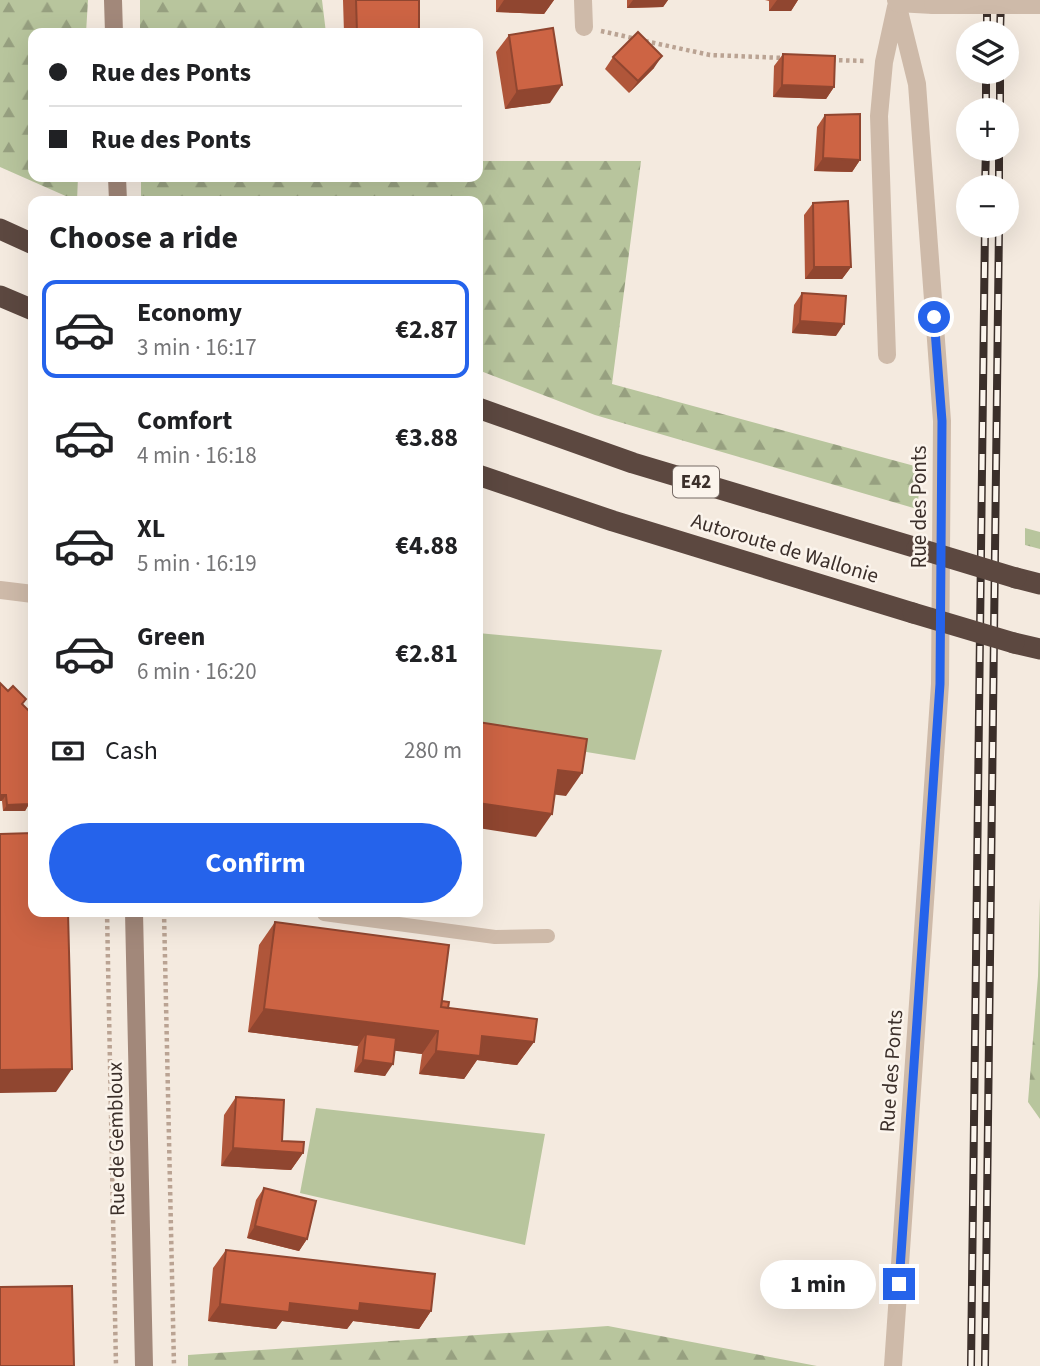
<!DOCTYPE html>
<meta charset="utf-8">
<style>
body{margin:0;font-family:"Source Sans 3",sans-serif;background:#f6f6f6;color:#202124;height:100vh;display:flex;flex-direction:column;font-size:26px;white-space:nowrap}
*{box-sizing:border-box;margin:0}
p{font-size:23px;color:#757577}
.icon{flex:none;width:38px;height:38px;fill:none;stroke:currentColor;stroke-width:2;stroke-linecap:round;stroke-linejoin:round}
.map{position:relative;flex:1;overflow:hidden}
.details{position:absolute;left:28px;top:196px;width:455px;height:721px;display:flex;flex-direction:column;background:#fff;border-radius:14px;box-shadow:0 7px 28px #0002}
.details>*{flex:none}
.banner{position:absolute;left:28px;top:28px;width:455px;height:154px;border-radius:14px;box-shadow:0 7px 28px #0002;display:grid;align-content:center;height:154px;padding:0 21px;background:#fff}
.tools{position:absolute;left:956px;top:21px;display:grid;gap:14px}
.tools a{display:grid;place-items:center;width:63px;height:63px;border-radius:50%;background:#fff;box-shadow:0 7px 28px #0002;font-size:35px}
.end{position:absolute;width:32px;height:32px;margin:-16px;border:9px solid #2563eb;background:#fff;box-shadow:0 0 0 4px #fff}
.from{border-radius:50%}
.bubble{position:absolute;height:49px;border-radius:24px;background:#fff;box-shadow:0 7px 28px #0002;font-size:23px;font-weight:700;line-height:49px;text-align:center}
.banner b{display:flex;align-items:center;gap:24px;height:66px;font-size:26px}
.banner b+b{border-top:2px solid #e0e0e0}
.banner i{width:18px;height:18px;background:#202124}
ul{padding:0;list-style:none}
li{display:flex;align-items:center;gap:21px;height:98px;margin:0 14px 10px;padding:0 7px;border:4px solid transparent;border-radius:14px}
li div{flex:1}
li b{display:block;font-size:26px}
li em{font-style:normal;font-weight:700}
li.on{border-color:#2563eb}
li>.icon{width:63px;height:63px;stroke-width:1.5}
h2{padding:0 21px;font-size:32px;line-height:84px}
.pay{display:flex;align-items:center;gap:18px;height:77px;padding:0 21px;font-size:26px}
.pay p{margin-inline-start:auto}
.button{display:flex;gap:14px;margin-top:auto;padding:14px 21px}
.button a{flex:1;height:80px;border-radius:42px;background:#2563eb;color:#fff;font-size:28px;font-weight:700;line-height:80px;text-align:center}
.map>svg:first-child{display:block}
.green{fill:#b8c59d}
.forest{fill:url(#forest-firs)}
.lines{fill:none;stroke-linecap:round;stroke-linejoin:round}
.path{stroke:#baa393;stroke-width:4.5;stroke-dasharray:3.5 3.5;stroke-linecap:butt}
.service{stroke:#cebaa9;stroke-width:14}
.minor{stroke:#cebaa9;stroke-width:18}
.tertiary{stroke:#cebaa9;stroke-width:18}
.secondary{stroke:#a2887a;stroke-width:18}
.motorway{stroke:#5c4840;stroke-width:21}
.rail-casing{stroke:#3b2f2a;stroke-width:8}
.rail{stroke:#fbf4ec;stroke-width:5;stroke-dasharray:16;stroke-linecap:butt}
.tertiary-bridge{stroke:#cebaa9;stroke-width:18}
.motorway-bridge{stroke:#5c4840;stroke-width:21}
.wall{fill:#b0563a}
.shaded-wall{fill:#904630}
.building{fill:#cd6444;stroke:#904630;stroke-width:2}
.route{stroke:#2563eb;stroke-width:9}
.labels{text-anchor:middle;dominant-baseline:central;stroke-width:5;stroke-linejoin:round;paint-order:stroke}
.shield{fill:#fbf4ec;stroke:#756a64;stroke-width:2}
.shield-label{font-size:19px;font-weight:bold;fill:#3b2f2a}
.street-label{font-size:21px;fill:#3b2f2a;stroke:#fbf4ec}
</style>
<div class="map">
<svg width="1040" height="1366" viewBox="0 0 1040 1366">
<defs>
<pattern id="forest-firs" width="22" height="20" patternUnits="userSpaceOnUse" patternTransform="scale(1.75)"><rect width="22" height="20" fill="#b8c59d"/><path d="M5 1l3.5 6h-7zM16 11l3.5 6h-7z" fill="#97a080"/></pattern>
</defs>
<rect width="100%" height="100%" fill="#f4eadf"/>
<path class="green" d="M478,633l184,17 -27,110 -157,-26z
M316,1108l229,26 -20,111 -225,-52z"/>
<path class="forest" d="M0,0h88l-2,33h-53v144h45l-1,24 -77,-34z
M140,0h182l4,33h-186z
M478,161h163l-29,223 310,84 -5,41 -322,-94 -117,-45v-169h-337v-24h337z
M1025,528l15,4v17l-15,-4z
M1040,897v222l-12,-17 10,-126z
M608,1326l209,40h-629v-11z"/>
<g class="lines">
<path class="path" d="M601,31l36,8
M645,41l65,14 75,3
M832,60l34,1
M107,912l9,454
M164,912l10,454"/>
<path class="service" d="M324,914l171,23 53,-1"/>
<path class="minor" d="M583,0l1,27
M887,355l-8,-239 5,-54 12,-55
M893,1366l47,-682 2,-263 -25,-337 -20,-81"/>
<path class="tertiary" d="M896,0l1,3 36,2
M0,590l33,4"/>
<path class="secondary" d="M113,0l1,33
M117,177l1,24
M134,912l10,454"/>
<path class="motorway" d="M0,229l33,15
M0,296l33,14
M478,408l155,55 284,85
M478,475l135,46 300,92
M1016,578l24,6
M1014,643l26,6"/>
<defs>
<path id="rail" d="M987,33v-33
M1000,33l1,-33
M986,110v-38
M1000,110v-38
M985,187l1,-38
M999,187v-38
M971,1366l14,-1140
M985,1366l14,-1140"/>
</defs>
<use href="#rail" class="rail-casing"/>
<use href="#rail" class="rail"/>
<path class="tertiary-bridge" d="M933,5h107"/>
<path class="motorway-bridge" d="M917,548l99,30
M913,613l101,30"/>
</g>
<path class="wall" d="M343,0h76v33h-75z
M496,0h58l-10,14 -48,-2z
M627,0h41l-5,7 -36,1z
M765,0h33l-7,11h-22v-10z
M509,35l41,68 -45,6 -9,-57z
M783,54l51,33 -8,12 -53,-2 1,-31z
M613,57l41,11 -25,25 -24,-24z
M825,115l35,45 -8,12 -38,-1 3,-44z
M813,203l38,64 -9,12h-37l-1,-64z
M802,293l34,43 -44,-3 2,-28z
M23,705l10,10v84l-4,1v4l-4,7h-22l-1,-10z
M275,922l167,79 6,7 86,34 -17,23 -40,-5 -13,19 -45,-5 3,-20 -27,-4 -10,26 -31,-4 4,-26 -110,-14 11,-87z
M236,1097l46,44 21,12 -12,17 -70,-4 3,-51z
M264,1188l43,51 -8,12 -52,-13 9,-38z
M226,1250l205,61 -12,18 -66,-8 -6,8 -65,-8 -6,8 -68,-8 5,-53z"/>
<path class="shaded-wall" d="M504,0h50l-10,14 -48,-2z
M633,0h35l-5,7 -36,1z
M777,0h21l-7,11h-22z
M662,56l-8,12 -25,25 9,-12z
M562,85l-12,18 -45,6 12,-18z
M782,85l52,2 -8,12 -53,-2z
M823,158l37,2 -8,12 -38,-1z
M814,267h37l-9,12h-37z
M800,321l44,3 -8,12 -44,-3z
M558,770l24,3 -16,23 -24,-3z
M29,794h4v5l-8,1z
M0,795h6l-4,6h-2z
M478,803l74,11 -16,23 -58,-9z
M29,804l-4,7h-22l4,-6z
M264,1009l165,15 13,9 -5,-1 -15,22 -58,-7 2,-13 -8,12 -110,-14z
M482,1036l52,6 -17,23 -40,-5 -13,19 -45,-5 17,-23z
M363,1060l30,4 -8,12 -31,-4z
M72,1069l-16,23 -56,1v-23z
M233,1148l70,5 -12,17 -70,-4z
M255,1226l52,13 -8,12 -52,-13z
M360,1303l71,8 -12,18 -66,-8 -6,8 -65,-8 -6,8 -68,-8 12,-17z"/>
<path class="building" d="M356,0h63v33h-62z
M553,28l9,57 -45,6 -8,-56z
M638,32l24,24 -24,25 -25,-24z
M783,54l52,2 -1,31 -52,-2z
M860,114v46l-37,-2 2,-43z
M848,201l3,66h-37l-1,-64z
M802,293l44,3 -2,28 -44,-3z
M0,683l8,8 5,-5 13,13 -4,5 11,11v79h-4v10l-22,1 -1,-10h-6z
M478,722l109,17 -5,34 -24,-3 -6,44 -74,-11z
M33,833v79h35l4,157 -72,1v-236z
M275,922l174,23 -8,62 96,12 -3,23 -52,-6 -2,20 -44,-5 2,-20 -174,-22z
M442,1001l7,1 -1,6 -7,-1z
M366,1034l30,4 -3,26 -30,-4z
M236,1097l48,3 -2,41 22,1 -1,11 -70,-5z
M264,1188l52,13 -9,38 -52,-13z
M226,1250l209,24 -4,37 -71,-8 -1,8 -69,-8 -1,9 -69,-8z
M72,1286l2,80h-74v-79z"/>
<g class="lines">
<path class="route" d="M899,1284l41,-600 2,-263 -8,-104"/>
</g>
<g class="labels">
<rect class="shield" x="673" y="466.5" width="46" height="31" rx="5"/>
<g class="shield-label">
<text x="696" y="482">E42</text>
</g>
<g class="street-label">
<text transform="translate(919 507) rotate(-90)">Rue des Ponts</text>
<text transform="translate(785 548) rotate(17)">Autoroute de Wallonie</text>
<text transform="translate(891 1071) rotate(-86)">Rue des Ponts</text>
<text transform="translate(116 1139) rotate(-91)">Rue de Gembloux</text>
</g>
</g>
</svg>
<div class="tools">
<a><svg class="icon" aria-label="layers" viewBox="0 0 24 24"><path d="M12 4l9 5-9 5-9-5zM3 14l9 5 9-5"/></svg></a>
<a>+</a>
<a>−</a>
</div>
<i class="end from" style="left:934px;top:317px"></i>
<i class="end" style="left:899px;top:1284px"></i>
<div class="bubble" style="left:760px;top:1260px;width:116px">1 min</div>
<div class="banner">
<b><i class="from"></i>Rue des Ponts</b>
<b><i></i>Rue des Ponts</b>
</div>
<section class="details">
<h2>Choose a ride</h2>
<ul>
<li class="on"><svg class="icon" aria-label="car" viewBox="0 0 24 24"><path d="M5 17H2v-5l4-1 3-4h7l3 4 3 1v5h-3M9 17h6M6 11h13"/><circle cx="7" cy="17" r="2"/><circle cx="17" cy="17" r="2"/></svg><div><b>Economy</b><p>3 min · 16:17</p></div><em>€2.87</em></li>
<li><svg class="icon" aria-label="car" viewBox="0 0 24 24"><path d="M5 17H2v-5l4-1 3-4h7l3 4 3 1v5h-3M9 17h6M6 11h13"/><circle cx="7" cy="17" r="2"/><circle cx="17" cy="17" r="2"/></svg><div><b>Comfort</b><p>4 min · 16:18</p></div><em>€3.88</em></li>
<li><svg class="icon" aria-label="car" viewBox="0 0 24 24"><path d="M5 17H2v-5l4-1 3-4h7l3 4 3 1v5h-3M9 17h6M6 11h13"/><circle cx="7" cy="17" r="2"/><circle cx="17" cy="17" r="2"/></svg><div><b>XL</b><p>5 min · 16:19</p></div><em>€4.88</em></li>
<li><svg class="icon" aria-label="car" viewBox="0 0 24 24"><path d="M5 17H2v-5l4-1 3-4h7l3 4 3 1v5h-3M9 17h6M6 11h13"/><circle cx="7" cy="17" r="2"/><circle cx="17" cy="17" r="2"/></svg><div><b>Green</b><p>6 min · 16:20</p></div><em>€2.81</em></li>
</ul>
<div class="pay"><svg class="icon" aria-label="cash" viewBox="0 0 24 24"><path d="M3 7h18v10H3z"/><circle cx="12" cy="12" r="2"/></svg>Cash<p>280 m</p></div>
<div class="button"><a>Confirm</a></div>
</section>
</div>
